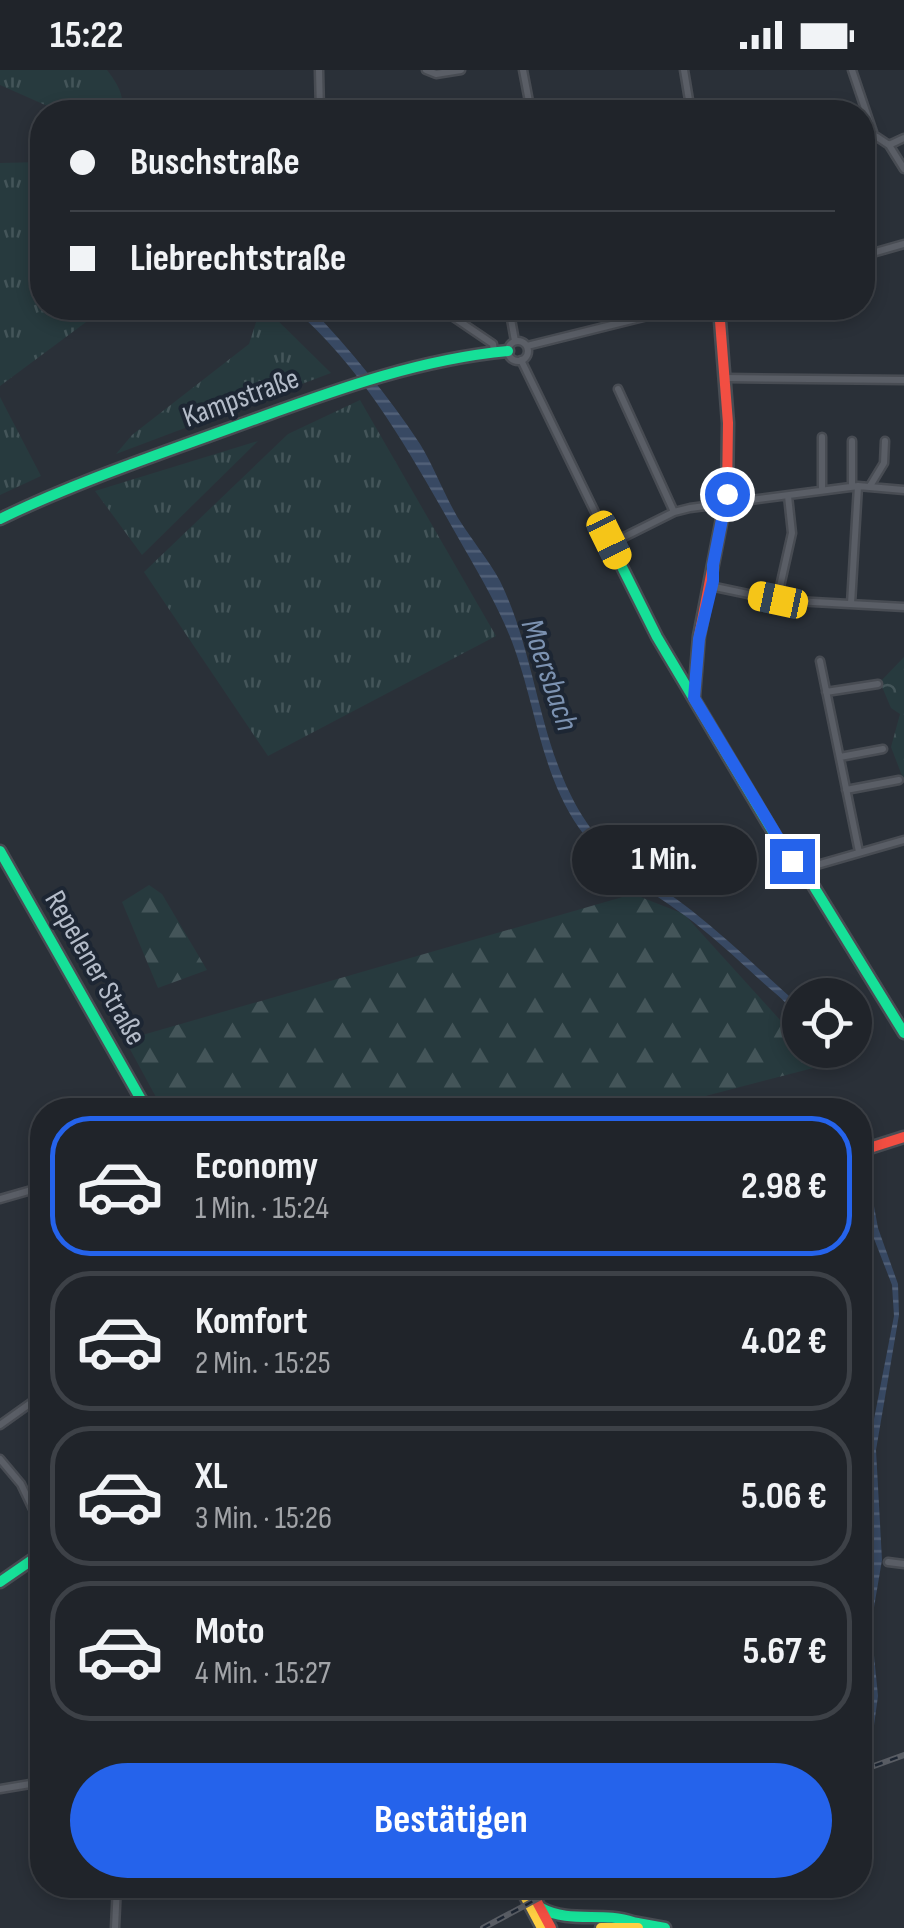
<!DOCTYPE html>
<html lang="de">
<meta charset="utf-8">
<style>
body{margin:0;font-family:"Sofia Sans Condensed",sans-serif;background:#282c32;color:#f1f3f6;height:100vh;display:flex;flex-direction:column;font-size:38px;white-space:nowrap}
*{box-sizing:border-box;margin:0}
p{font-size:32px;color:#a2a4a8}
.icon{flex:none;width:55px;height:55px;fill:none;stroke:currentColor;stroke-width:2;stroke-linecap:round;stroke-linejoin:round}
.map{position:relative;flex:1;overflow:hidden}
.drawer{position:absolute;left:30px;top:1028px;width:842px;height:800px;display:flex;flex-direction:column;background:#20242a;border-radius:40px;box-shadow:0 5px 15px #0003,0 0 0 2px #3d4147}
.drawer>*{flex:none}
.guide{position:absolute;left:30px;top:30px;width:845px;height:220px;border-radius:40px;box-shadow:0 5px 15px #0003,0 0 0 2px #3d4147;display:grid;align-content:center;height:220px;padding:0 40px;background:#20242a}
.controls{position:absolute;left:782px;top:908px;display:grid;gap:20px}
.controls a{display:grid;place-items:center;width:90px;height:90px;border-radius:50%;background:#20242a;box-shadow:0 5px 15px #0003,0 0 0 2px #3d4147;font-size:50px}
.end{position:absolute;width:45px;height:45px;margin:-22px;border:12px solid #2563eb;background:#fff;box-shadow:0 0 0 5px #fff}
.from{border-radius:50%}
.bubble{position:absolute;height:70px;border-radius:35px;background:#20242a;box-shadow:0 5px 15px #0003,0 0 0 2px #3d4147;font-size:32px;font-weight:700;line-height:70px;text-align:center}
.car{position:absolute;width:30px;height:60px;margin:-30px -15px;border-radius:12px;box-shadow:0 0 8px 2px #0007;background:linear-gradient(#f5c518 24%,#345 0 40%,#f5c518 0 76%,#345 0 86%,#f5c518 0)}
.guide b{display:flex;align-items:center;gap:35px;height:95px;font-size:38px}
.guide b+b{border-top:2px solid #3d4147}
.guide i{width:25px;height:25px;background:#f1f3f6}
ul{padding:18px 0 0;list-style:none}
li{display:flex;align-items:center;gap:30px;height:140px;margin:0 20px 15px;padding:0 20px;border:5px solid #3d4147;border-radius:40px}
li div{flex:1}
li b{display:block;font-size:38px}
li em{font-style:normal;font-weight:700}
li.selected{border-color:#2563eb}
li>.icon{width:90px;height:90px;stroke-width:1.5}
.primary-button{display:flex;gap:20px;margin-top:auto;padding:20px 40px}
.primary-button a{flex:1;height:115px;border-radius:60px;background:#2563eb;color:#fff;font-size:40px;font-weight:700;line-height:115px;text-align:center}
.status{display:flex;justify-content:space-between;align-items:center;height:70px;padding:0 50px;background:#20242a;direction:ltr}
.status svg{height:28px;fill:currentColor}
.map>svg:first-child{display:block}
.grass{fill:url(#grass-tufts)}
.forest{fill:url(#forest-firs)}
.park{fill:url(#park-crowns)}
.water{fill:url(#water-rules)}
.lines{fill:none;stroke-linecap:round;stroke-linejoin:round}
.street-casing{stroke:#484c53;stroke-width:11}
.fast-casing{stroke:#484c53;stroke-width:15}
.slow-casing{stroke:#484c53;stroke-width:15}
.jam-casing{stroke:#484c53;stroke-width:15}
.street{stroke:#5a5e66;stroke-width:6}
.fast{stroke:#16e098;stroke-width:10}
.slow{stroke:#ffcf43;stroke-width:10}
.jam{stroke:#f24e42;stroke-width:10}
.rail-casing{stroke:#595d64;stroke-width:6}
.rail{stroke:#1d2633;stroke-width:2.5;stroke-dasharray:8;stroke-linecap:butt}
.route{stroke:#2563eb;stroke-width:12}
.labels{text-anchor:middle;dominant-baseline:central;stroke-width:8;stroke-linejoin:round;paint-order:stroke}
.street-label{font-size:30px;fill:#b4bcc9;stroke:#1d2633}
.water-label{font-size:32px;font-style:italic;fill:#7c92b1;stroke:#1d2633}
</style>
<div class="status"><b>15:22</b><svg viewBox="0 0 49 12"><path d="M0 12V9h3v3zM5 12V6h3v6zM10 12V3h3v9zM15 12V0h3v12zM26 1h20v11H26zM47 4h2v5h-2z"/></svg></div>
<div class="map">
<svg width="904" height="1858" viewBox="0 0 904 1858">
<defs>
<pattern id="grass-tufts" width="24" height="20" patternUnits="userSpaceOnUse" patternTransform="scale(2.5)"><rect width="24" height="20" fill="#273a3e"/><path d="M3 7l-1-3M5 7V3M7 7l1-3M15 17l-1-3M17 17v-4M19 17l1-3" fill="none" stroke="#445559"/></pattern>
<pattern id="forest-firs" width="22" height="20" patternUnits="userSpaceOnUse" patternTransform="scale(2.5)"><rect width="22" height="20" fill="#273a3e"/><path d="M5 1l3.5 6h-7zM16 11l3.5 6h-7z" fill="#445559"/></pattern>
<pattern id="park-crowns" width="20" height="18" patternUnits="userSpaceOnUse" patternTransform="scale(2.5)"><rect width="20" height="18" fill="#273a3e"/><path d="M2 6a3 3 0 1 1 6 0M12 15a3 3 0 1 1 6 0" fill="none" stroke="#445559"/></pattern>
<pattern id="water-rules" width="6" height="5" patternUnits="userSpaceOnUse" patternTransform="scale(2.5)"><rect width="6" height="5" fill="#384963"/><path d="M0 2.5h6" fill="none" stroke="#526178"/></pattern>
</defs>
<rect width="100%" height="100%" fill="#2a3038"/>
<path class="grass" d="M0,0h107c9,12 20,27 13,42h-59l-61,-27z
M42,92v146h63l-105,78v-223z
M254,238h11l66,65 -215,81 16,-19 117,-91 8,-25z
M0,327l41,79 -41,19z
M360,330l136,236 -228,120 -124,-184 144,-138z
M258,371l-116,114 -47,-64z"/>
<path class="forest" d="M149,815l13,9 45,76 -49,18 -36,-86z
M633,824l51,20 116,128v8h7l14,16 -169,44h-489l-38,-70z"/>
<path class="park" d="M904,587v124l-13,-34 9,-33 -9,-6 -11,-26z"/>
<path class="water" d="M293,238h18c39,42 77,87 109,136 14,23 24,50 38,74 13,21 30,41 42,63 38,77 38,170 87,242 25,38 70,60 104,87 38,30 73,64 109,96v17c-9,-19 -26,-30 -41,-44 -24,-22 -49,-45 -75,-64 -36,-26 -79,-50 -105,-87 -37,-53 -43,-119 -64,-178 -13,-37 -32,-69 -51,-102 -49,-86 -95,-174 -171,-240z
M860,1060l18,98 20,56 1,31 -23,135 6,110 -11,65 7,71 -12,88 -6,16v-34l10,-72 -7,-69 11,-63 -6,-65v-47l26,-134 -2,-31 -21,-54 -11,-61z"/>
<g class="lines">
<defs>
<path id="street" d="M319,0l1,42
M426,0l10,4 25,-4
M523,0l8,42
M684,0l7,42
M852,0l22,65 15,10 15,24
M607,40v2
M862,67l12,-2
M889,75l15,-7
M862,186l42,-12
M440,238l53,36 1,7
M509,238l6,33
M508 281a10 10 0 1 1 20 0a10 10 0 1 1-20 0Z
M527,276l153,-38
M521,290l88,181h7l58,-29 16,-4 168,-22 46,4
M725,308l179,2
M618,319l56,123
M822,367v53
M852,416v-45
M870,416l14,-23 1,-22
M710,516l67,14 127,7
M777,530l15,-67 -4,-37
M851,534l7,-118
M820,591l39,191
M826,622l52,-8
M840,687l43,-8
M846,720l53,-10
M803,799l101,-29
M0,1129l42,-12
M0,1355l42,-30
M0,1389l21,25 21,44
M888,1492l16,2
M0,1719l42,-7
M115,1858l2,-43"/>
<path id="fast" d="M0,449c74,-36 151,-62 228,-90 92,-33 182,-69 280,-78
M609,471l48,96 125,210 21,22 101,164
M0,781l147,259
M0,1512l42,-29
M541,1838c29,16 62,3 92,14
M632,1852l33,6"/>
<path id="slow" d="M519,1815l23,43
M601,1858h37"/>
<path id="jam" d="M694,627l5,-61 28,-143 1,-70 -9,-115
M860,1081l44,-14
M528,1815l23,43"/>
</defs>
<use href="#street" class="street-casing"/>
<use href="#fast" class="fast-casing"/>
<use href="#slow" class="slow-casing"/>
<use href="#jam" class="jam-casing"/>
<use href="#street" class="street"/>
<use href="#fast" class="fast"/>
<use href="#slow" class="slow"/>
<use href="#jam" class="jam"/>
<defs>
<path id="rail" d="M860,1701l44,-16
M483,1858l80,-43"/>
</defs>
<use href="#rail" class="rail-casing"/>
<use href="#rail" class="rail"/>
</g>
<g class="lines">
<path class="route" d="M727,424l-14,71v16l-14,58 -5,59 98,163"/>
</g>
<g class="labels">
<g class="street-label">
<text transform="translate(241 328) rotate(-20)">Kampstraße</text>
<text transform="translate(95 898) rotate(60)">Repelener Straße</text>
</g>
<g class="water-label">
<text transform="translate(549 605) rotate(71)">Moersbach</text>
</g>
</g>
</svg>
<div class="controls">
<a><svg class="icon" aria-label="locate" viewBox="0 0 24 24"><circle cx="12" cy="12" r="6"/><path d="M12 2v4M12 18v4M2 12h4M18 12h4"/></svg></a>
</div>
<i class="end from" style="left:727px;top:424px"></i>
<i class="end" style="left:792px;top:791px"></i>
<div class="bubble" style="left:572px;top:755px;width:185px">1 Min.</div>
<i class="car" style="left:609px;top:470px;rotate:154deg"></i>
<i class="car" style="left:778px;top:530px;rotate:282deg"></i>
<div class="guide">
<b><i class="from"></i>Buschstraße</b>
<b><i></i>Liebrechtstraße</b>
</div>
<section class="drawer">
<ul>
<li class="selected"><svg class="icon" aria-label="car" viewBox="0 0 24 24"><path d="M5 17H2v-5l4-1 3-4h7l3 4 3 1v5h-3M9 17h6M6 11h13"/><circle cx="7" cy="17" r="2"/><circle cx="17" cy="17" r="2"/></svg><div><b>Economy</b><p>1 Min. · 15:24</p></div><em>2.98 €</em></li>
<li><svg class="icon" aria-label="car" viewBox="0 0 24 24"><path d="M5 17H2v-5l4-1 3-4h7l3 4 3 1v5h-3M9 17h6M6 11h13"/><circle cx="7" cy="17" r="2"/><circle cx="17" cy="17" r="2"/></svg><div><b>Komfort</b><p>2 Min. · 15:25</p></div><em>4.02 €</em></li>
<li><svg class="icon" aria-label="car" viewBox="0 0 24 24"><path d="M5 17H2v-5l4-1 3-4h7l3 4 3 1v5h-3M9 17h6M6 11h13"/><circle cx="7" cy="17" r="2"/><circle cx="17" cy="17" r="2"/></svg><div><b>XL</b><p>3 Min. · 15:26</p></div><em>5.06 €</em></li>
<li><svg class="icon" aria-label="car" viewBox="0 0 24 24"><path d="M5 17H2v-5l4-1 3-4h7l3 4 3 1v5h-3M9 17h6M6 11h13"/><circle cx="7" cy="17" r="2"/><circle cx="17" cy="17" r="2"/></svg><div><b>Moto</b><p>4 Min. · 15:27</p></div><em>5.67 €</em></li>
</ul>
<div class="primary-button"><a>Bestätigen</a></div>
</section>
</div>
